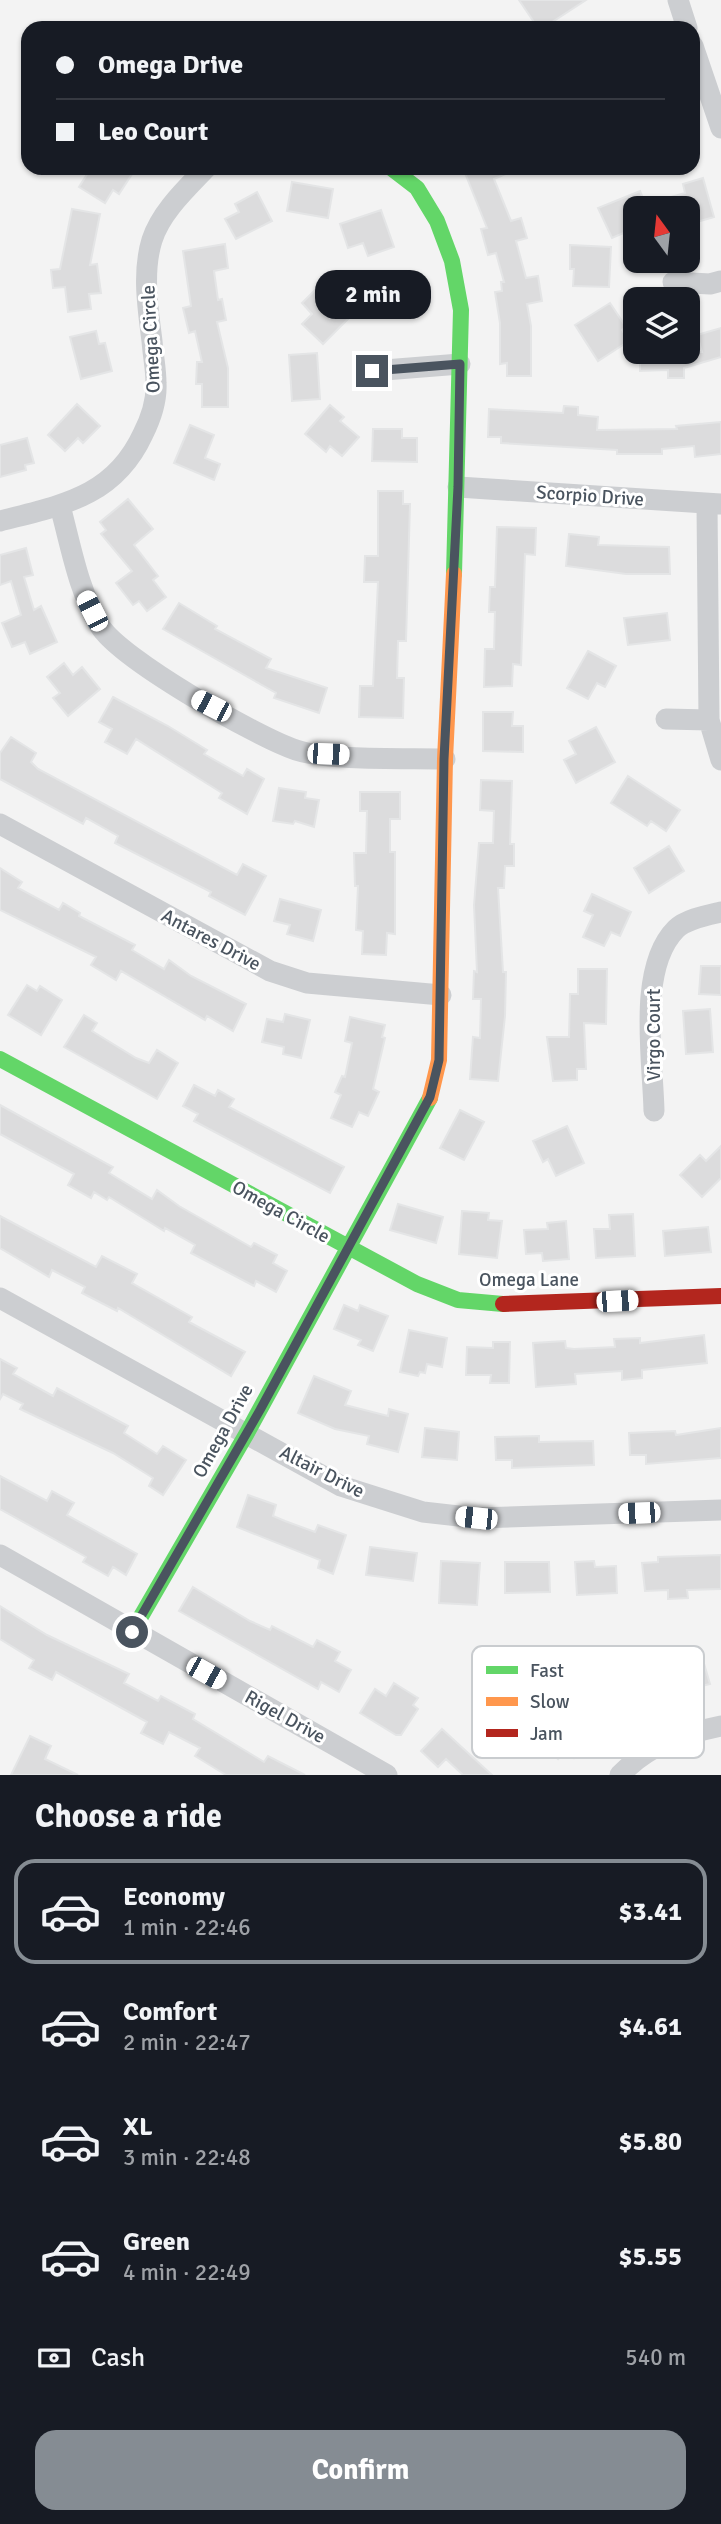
<!DOCTYPE html>
<meta charset="utf-8">
<style>
body{margin:0;font-family:Signika,sans-serif;background:#242831;color:#f1f3f6;height:100vh;display:flex;flex-direction:column;font-size:26px;white-space:nowrap}
*{box-sizing:border-box;margin:0}
p{font-size:23px;color:#9ea1a6}
.icon{flex:none;width:38px;height:38px;fill:none;stroke:currentColor;stroke-width:2;stroke-linecap:round;stroke-linejoin:round}
.map{position:relative;height:1775px;overflow:hidden}
.panel{display:flex;flex-direction:column;background:#171b24;flex:1}
.panel>*{flex:none}
.top-card{position:absolute;left:21px;top:21px;width:679px;height:154px;border-radius:21px;box-shadow:0 2px 5px #0004;display:grid;align-content:center;height:154px;padding:0 35px;background:#171b24}
.needle{width:46px;rotate:345deg}
.buttons{position:absolute;left:623px;top:196px;display:grid;gap:14px}
.buttons a{display:grid;place-items:center;width:77px;height:77px;border-radius:14px;background:#171b24;box-shadow:0 2px 5px #0004;font-size:35px}
.end{position:absolute;width:32px;height:32px;margin:-16px;border:9px solid #4a545f;background:#fff;box-shadow:0 0 0 4px #fff}
.from{border-radius:50%}
.bubble{position:absolute;height:49px;border-radius:21px;background:#171b24;box-shadow:0 2px 5px #0004;font-size:23px;font-weight:800;line-height:49px;text-align:center}
.car{position:absolute;width:21px;height:42px;margin:-21px -10px;border-radius:9px;box-shadow:0 0 5px 2px #0007;background:linear-gradient(#fff 24%,#345 0 40%,#fff 0 76%,#345 0 86%,#fff 0)}
.top-card b{display:flex;align-items:center;gap:24px;height:66px;font-size:26px}
.top-card b+b{border-top:2px solid #363941}
.top-card i{width:18px;height:18px;background:#f1f3f6}
ul{padding:0;list-style:none}
li{display:flex;align-items:center;gap:21px;height:105px;margin:0 14px 10px;padding:0 21px;border:4px solid transparent;border-radius:21px}
li div{flex:1}
li b{display:block;font-size:26px}
li em{font-style:normal;font-weight:800}
li.selected{border-color:#858c93}
li>.icon{width:63px;height:63px;stroke-width:1.5}
h2{padding:0 35px;font-size:32px;line-height:84px}
.pay{display:flex;align-items:center;gap:18px;height:77px;padding:0 35px;font-size:26px}
.pay p{margin-inline-start:auto}
.button{display:flex;gap:14px;margin-top:auto;padding:14px 35px}
.button a{flex:1;height:80px;border-radius:21px;background:#858c93;color:#fff;font-size:28px;font-weight:800;line-height:80px;text-align:center}
.map>svg:first-child{display:block}
.building{fill:#dcdcdd;stroke:#e4e5e6;stroke-width:2}
.lines{fill:none;stroke-linecap:round;stroke-linejoin:round}
.street{stroke:#ccced1;stroke-width:21}
.fast{stroke:#63d668;stroke-width:16}
.slow{stroke:#ff974d;stroke-width:16}
.jam{stroke:#b3261e;stroke-width:16}
.route{stroke:#4a545f;stroke-width:9}
.labels{text-anchor:middle;dominant-baseline:central;stroke-width:6;stroke-linejoin:round;paint-order:stroke}
.street-label{font-size:19px;fill:#4a545f;stroke:#fff}
.key{fill:#fff;stroke:#c9cccf;stroke-width:2}
.key-label{font-size:19px;fill:#4a545f}
</style>
<div class="map">
<svg width="721" height="1775" viewBox="0 0 721 1775">
<rect width="100%" height="100%" fill="#f3f3f3"/>
<path class="building" d="M519,0h67l-43,28h-5z
M91,168h45l-17,26 -6,-4 -8,13 -26,-16z
M463,168h57l-26,11 17,42 10,-3 6,20 -11,3 10,37 12,-2 4,25 -15,3 4,22v50h-24v-13l-7,1v-41l-5,-31 7,-1 -1,-9h3l-8,-29 -8,2 -7,-26 6,-1z
M703,178l11,39 -24,7 -2,-16h-40l-1,-4 38,-11 -2,-9z
M292,182l41,7 -5,29 -41,-7z
M640,191l7,17h-12v20l-23,10 -14,-30z
M257,192l15,29 -36,18 -11,-20 14,-7 -4,-8z
M72,209l28,5 -10,51 7,-1 4,29 -12,1 2,15 -23,3 -3,-25 -12,1 -2,-18 9,-1z
M381,210l13,37 -26,9 -5,-13 -15,5 -8,-24z
M225,244l3,24 -14,3 4,29 4,-1 4,21 -9,2 11,46v39h-26v-23h-6l1,-22h5l-7,-31 -6,2 -6,-25 8,-2 -8,-55z
M570,245l41,2 -2,40 -36,-1 1,-17h-4z
M405,279l5,23 -40,10 -5,-23z
M320,285l31,31 -28,28 -21,-20 10,-10 -10,-11z
M610,303l16,24 -4,3 7,11 -31,20 -23,-36z
M721,328v29l-37,11v10h-16v-8l-28,1v-19h62l-5,-17z
M96,331l3,13 6,-1 7,28 -31,8 -11,-42z
M317,353l3,46 -28,2 -3,-46z
M77,404l23,22 -17,17 -5,-5 -13,13 -17,-16z
M330,405l14,12 -4,4 19,16 -17,19 -12,-10 -4,6 -21,-18z
M564,406l14,1v8l20,2 -1,13 80,-1 -1,-3 45,-4v32l-26,3 -1,-11 -32,3v5h-45v-4l-116,-7v-6h-13l1,-28 74,4z
M190,425l24,10 -9,23 15,6 -6,16 -40,-17z
M373,429h29v9h15v24l-45,-1z
M27,438l7,25 -9,2 1,5 -26,7v-32z
M378,491h25v13h7l-4,137h-8l-1,37h7l-1,40 -44,-1 1,-31h13l5,-104h-14l1,-26h13z
M128,499l25,30 -19,16 24,31 -5,4 13,17 -19,14 -8,-10 -6,4 -17,-22 16,-12 -31,-37 5,-4 -6,-8z
M497,527l39,1 -1,27 -10,-1 -4,111 -8,-1 -1,22 -28,1 1,-38h9l1,-37h-6l1,-25h5z
M569,534l30,3 -1,8 71,2 1,27h-44l-60,-8z
M26,548l7,27 -9,2 10,33 7,-4 16,36 -27,12 -5,-12 -13,5 -10,-24 19,-8 -10,-34 -11,4v-30z
M179,603l38,23 -2,3 56,30 -5,9 61,20 -8,25 -45,-15 2,-5 -113,-64z
M667,613l3,27 -42,5 -4,-27z
M588,651l28,15 -11,21 -8,-4 -9,16 -21,-11z
M64,663l9,12 9,-8 18,22 -32,27 -15,-18 7,-5 -13,-16z
M113,697l55,29 39,24 -3,4 39,22 4,-7 17,10 -17,35 -28,-16 3,-5 -86,-54 -9,15 -22,-12 7,-13 -13,-7z
M483,712h30l-1,14h11v26l-40,-1z
M596,727l19,35 -39,21 -12,-23 12,-6 -7,-13z
M11,737l25,16 -5,9 7,7 199,106 6,-11 23,12 -21,39 -36,-19 2,-4 -96,-49 3,-7 -32,-18 -3,6 -83,-45v-26z
M628,776l52,34 -14,21 -15,-10 -4,5 -36,-23z
M481,780l31,1 -2,63h4v22h-9l-1,22h-6l5,84h3l-1,44 -7,65 -28,-2 3,-42 7,1 1,-39h-8l1,-28 3,1 -3,-67 5,-62h14l1,-32 -14,-1z
M279,788l27,4 -1,6 14,2 -5,27 -19,-6 -2,3 -20,-3z
M360,792h40v27h-10v33h5v82l-8,-1 -1,22 -24,-1 1,-23 -7,-1 2,-44h-3l-1,-33h12l1,-42h-7z
M669,846l15,25 -35,22 -15,-25z
M0,868l22,14 -4,6 41,22 4,-7 17,10 -1,3 56,29 -3,5 32,19 5,-9 22,16 55,28 -13,27 -26,-15 -2,4 -84,-49 -5,9 -25,-15 5,-8 -96,-47z
M592,894l39,18 -11,24 -9,-4 -7,14 -21,-9 10,-22 -9,-4z
M280,899l41,11 -8,31 -26,-7 3,-9 -16,-4z
M701,966h20v29l-22,-1z
M578,969h29l-1,55 -22,-1 2,46h-9v11l-24,1 -6,-44h22l1,-43h8z
M27,985l10,6 3,-5 22,14 -21,35 -33,-20z
M710,1009l3,43 -27,2 -3,-43z
M285,1014l25,6 -9,38 -18,-4 1,-7 -22,-5 5,-23 16,3z
M84,1015l13,8 -5,8 44,27 13,5 8,-13 21,13 -21,36 -93,-52z
M350,1017l35,8 -3,12 3,1 -12,51 6,3 -11,24 -9,-4 -7,15 -21,-9 10,-23 -6,-3 7,-16 3,1 7,-34 -7,-2z
M194,1085l21,11 3,-6 16,9 -5,8 115,60 -14,26 -136,-72 4,-7 -15,-8z
M0,1105l113,62 -4,6 43,26 5,-9 22,16 72,41 3,-4 23,12 -4,8 14,8 -11,21 -20,-11 -2,5 -63,-33 4,-8 -30,-17 -1,3 -55,-34 -2,3 -13,-8 -3,6 -23,-13 6,-11 -74,-40z
M460,1110l24,12 -20,38 -24,-12z
M567,1126l17,37 -28,13 -8,-17 -5,3 -10,-21z
M721,1146v32l-19,19 -22,-22 20,-20 6,6z
M398,1204l45,13 -7,26 -46,-13z
M462,1211l27,2 -1,7 14,1 -5,37 -38,-4z
M633,1214l2,42 -39,2 -2,-29h16l-1,-14z
M0,1216l96,51 6,-11 35,18 -5,9 60,34 -3,5 56,30 -14,24 -113,-68 -1,3 -35,-18 3,-6 -33,-17 -3,7 -49,-29z
M566,1221l3,38 -26,2 -1,-8 -16,1 -2,-24 24,-1 -1,-6z
M708,1227l3,25 -46,4 -2,-25z
M344,1305l14,6 2,-6 28,11 -15,35 -15,-6 3,-5 -27,-11z
M409,1330l38,8 -5,29 -15,-3 -2,9 -5,-1 -2,4 -18,-4z
M704,1335l3,28 -65,7v8l-20,2v-9l-47,3 1,10 -40,3 -3,-44 32,-2 1,7 8,1 41,-2 -1,-8 26,-1v5z
M493,1342h17l-1,41h-19l1,-8h-25l1,-28 26,1z
M0,1359l17,9 -4,6 40,22 4,-8 71,38 -4,7 33,21 6,-8 23,14 -23,35 -14,-9 4,-8 -40,-25 -93,-44 3,-5 -20,-10 -3,5z
M314,1376l37,15 -6,14 43,11 1,-7 19,5 -10,38 -31,-8 2,-8 -34,-7 -37,-16z
M425,1428l34,4 -2,28 -35,-3z
M721,1428v30l-75,6v-9h-16l-1,-22 46,-2 1,4z
M539,1436v6l54,-1 1,24 -82,3v-8h-16l-1,-23z
M0,1476l47,25 5,-10 22,12 -7,12 70,39 -11,21 -13,-8 -5,9 -25,-14 3,-5 -86,-48z
M248,1495l28,10 -3,11 12,5 30,11 3,-7 28,10 -13,39 -15,-6 2,-8 -83,-33z
M370,1547l47,6 -4,28 -47,-6z
M721,1555v34l-34,1 1,8 -20,1v-9l-23,1 -3,-28 16,-1v-5z
M441,1561l39,2 -3,42 -38,-2z
M594,1561l1,6 21,-1 1,27 -40,2 -2,-33z
M505,1562h44l1,30 -45,1z
M193,1587l57,34 20,9 2,-4 41,21 4,-7 23,12 -5,9 16,9 -12,22 -18,-10 -3,7 -139,-78z
M0,1606l47,29 82,39 -5,9 34,18 3,-5 34,18 -2,5 71,43 4,-6 37,19h-79l-31,-19 5,-8 -31,-16 -6,12 -22,-11 6,-11 -91,-50 -4,8 -23,-12 5,-8 -34,-21z
M700,1650l10,34 -21,5 -2,-8 -23,6 -6,-26z
M394,1683l24,15 -5,7 5,4 -17,26h-5l-36,-22 15,-24 11,7z
M566,1709l26,25v6l-18,18 -8,-8 -8,9 -15,-14 16,-17 -6,-5z
M442,1729l50,46h-29l-17,-16 -8,8 -17,-16z
M30,1736l21,10 -6,13 33,16h-67z"/>
<g class="lines">
<path class="street" d="M678,0l9,28
M693,46l28,82
M673,282l37,2 11,-3
M372,371l88,-7
M458,487l263,17
M707,505l2,215 12,40
M60,506c11,40 18,84 40,120 20,33 157,111 196,124 33,11 111,8 149,9
M0,521c62,-16 114,-24 143,-87 8,-16 14,-33 13,-51 0,-14 -3,-28 -4,-42 -4,-32 -10,-69 0,-101 9,-28 34,-51 54,-72
M666,719l43,1
M0,824l270,147 37,12 134,12
M654,1111c-1,-51 -17,-143 22,-182 10,-10 32,-14 45,-17
M0,1298l341,188 82,26 53,6 245,-8
M0,1555l387,220
M620,1775c28,-30 62,-41 101,-49"/>
<path class="fast" d="M391,168l26,20 20,33 15,40 9,49 -7,264
M0,1059l417,225 41,16 45,4
M132,1632l115,-199 183,-335"/>
<path class="slow" d="M430,1098l9,-38 6,-301 9,-185"/>
<path class="jam" d="M503,1304l218,-8"/>
</g>
<g class="lines">
<path class="route" d="M132,1632l128,-222 170,-313 9,-37 5,-301 14,-272 2,-123 -88,7"/>
</g>
<g class="labels">
<g class="street-label">
<text transform="translate(151 339) rotate(-93)">Omega Circle</text>
<text transform="translate(590 496) rotate(4)">Scorpio Drive</text>
<text transform="translate(211 940) rotate(28)">Antares Drive</text>
<text transform="translate(654 1035) rotate(-90)">Virgo Court</text>
<text transform="translate(281 1212) rotate(29)">Omega Circle</text>
<text x="529" y="1280">Omega Lane</text>
<text transform="translate(223 1431) rotate(-61)">Omega Drive</text>
<text transform="translate(322 1472) rotate(27)">Altair Drive</text>
<text transform="translate(285 1717) rotate(29)">Rigel Drive</text>
</g>
</g>
<rect x="472" y="1646" width="232" height="112" rx="10" class="key"/>
<rect x="486" y="1666" width="32" height="8" fill="#63d668"/>
<rect x="486" y="1697" width="32" height="9" fill="#ff974d"/>
<rect x="486" y="1729" width="32" height="8" fill="#b3261e"/>
<g class="key-label">
<text x="530" y="1677">Fast</text>
<text x="530" y="1708">Slow</text>
<text x="530" y="1740">Jam</text>
</g>
</svg>
<div class="buttons">
<a><svg class="needle" viewBox="-14 -14 28 28"><path d="M0-13l5 13h-10z" fill="#e53935"/><path d="M0 13l5-13h-10z" fill="#9ea1a6"/></svg></a>
<a><svg class="icon" aria-label="layers" viewBox="0 0 24 24"><path d="M12 4l9 5-9 5-9-5zM3 14l9 5 9-5"/></svg></a>
</div>
<i class="end from" style="left:132px;top:1632px"></i>
<i class="end" style="left:372px;top:371px"></i>
<div class="bubble" style="left:315px;top:270px;width:116px">2 min</div>
<i class="car" style="left:92px;top:611px;rotate:333deg"></i>
<i class="car" style="left:211px;top:706px;rotate:297deg"></i>
<i class="car" style="left:328px;top:754px;rotate:92deg"></i>
<i class="car" style="left:617px;top:1301px;rotate:87deg"></i>
<i class="car" style="left:639px;top:1513px;rotate:268deg"></i>
<i class="car" style="left:476px;top:1518px;rotate:276deg"></i>
<i class="car" style="left:206px;top:1673px;rotate:119deg"></i>
<div class="top-card">
<b><i class="from"></i>Omega Drive</b>
<b><i></i>Leo Court</b>
</div>
</div>
<section class="panel">
<h2>Choose a ride</h2>
<ul>
<li class="selected"><svg class="icon" aria-label="car" viewBox="0 0 24 24"><path d="M5 17H2v-5l4-1 3-4h7l3 4 3 1v5h-3M9 17h6M6 11h13"/><circle cx="7" cy="17" r="2"/><circle cx="17" cy="17" r="2"/></svg><div><b>Economy</b><p>1 min · 22:46</p></div><em>$3.41</em></li>
<li><svg class="icon" aria-label="car" viewBox="0 0 24 24"><path d="M5 17H2v-5l4-1 3-4h7l3 4 3 1v5h-3M9 17h6M6 11h13"/><circle cx="7" cy="17" r="2"/><circle cx="17" cy="17" r="2"/></svg><div><b>Comfort</b><p>2 min · 22:47</p></div><em>$4.61</em></li>
<li><svg class="icon" aria-label="car" viewBox="0 0 24 24"><path d="M5 17H2v-5l4-1 3-4h7l3 4 3 1v5h-3M9 17h6M6 11h13"/><circle cx="7" cy="17" r="2"/><circle cx="17" cy="17" r="2"/></svg><div><b>XL</b><p>3 min · 22:48</p></div><em>$5.80</em></li>
<li><svg class="icon" aria-label="car" viewBox="0 0 24 24"><path d="M5 17H2v-5l4-1 3-4h7l3 4 3 1v5h-3M9 17h6M6 11h13"/><circle cx="7" cy="17" r="2"/><circle cx="17" cy="17" r="2"/></svg><div><b>Green</b><p>4 min · 22:49</p></div><em>$5.55</em></li>
</ul>
<div class="pay"><svg class="icon" aria-label="cash" viewBox="0 0 24 24"><path d="M3 7h18v10H3z"/><circle cx="12" cy="12" r="2"/></svg>Cash<p>540 m</p></div>
<div class="button"><a>Confirm</a></div>
</section>
